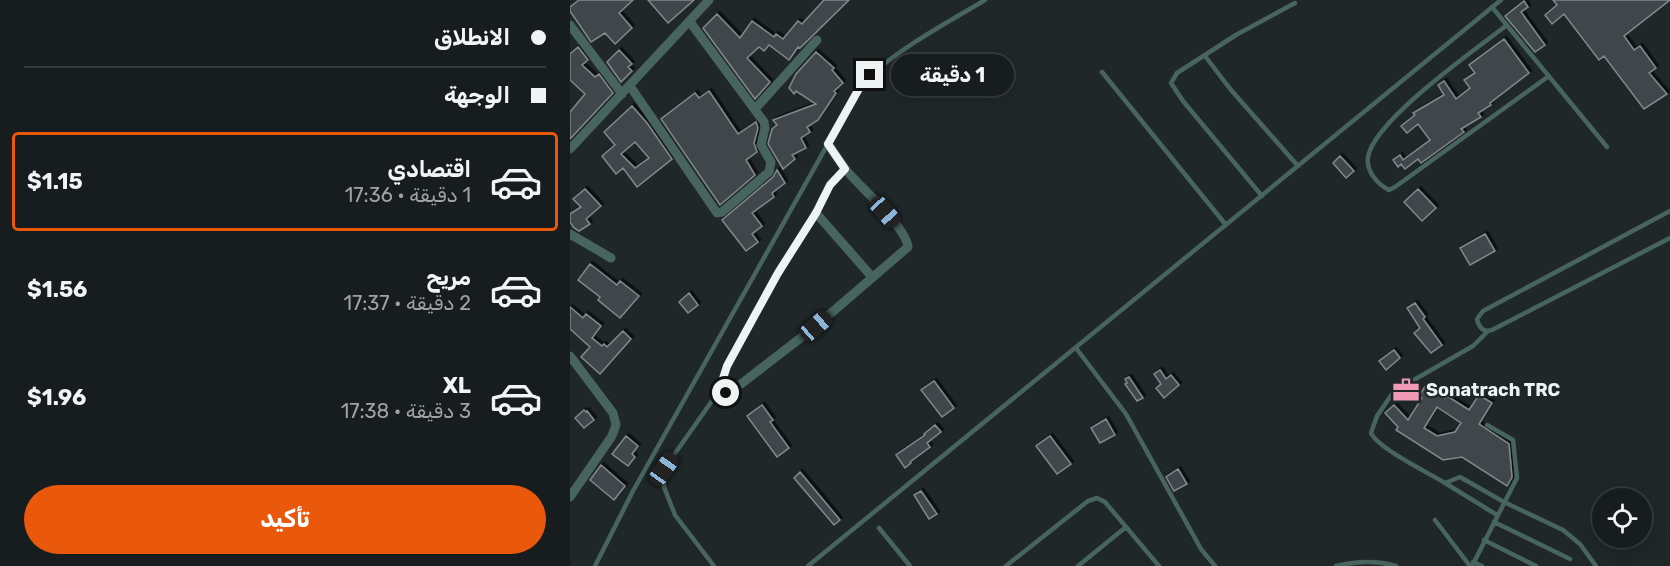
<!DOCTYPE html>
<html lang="ar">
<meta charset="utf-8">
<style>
body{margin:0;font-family:Rubik,Cairo,sans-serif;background:#242a2c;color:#f1f3f6;direction:rtl;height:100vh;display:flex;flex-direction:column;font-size:22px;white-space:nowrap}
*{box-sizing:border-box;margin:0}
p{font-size:20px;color:#9ea2a4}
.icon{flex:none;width:33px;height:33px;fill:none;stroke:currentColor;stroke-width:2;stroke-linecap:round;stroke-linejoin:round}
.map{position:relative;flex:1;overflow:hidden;direction:ltr}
.side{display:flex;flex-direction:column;background:#171d1f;width:570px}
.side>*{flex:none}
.hud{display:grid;align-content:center;height:132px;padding:0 24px;background:#171d1f}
.tools{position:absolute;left:1022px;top:488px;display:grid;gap:12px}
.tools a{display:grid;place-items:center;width:60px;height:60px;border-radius:50%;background:#171d1f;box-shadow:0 3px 15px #0003,0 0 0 2px #363b3d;font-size:30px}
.end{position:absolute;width:27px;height:27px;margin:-14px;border:8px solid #eef3f4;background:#111;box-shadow:0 0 0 3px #111}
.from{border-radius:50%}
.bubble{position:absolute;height:42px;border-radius:21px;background:#171d1f;box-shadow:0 3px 15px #0003,0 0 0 2px #363b3d;font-size:20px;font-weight:700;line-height:42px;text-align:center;direction:rtl}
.car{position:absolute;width:18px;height:36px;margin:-18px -9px;border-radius:8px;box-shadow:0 0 4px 2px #0007;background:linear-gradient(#222 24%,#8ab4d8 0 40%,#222 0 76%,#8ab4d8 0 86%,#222 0)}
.hud b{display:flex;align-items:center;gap:21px;height:57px;font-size:22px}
.hud b+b{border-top:2px solid #363b3d}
.hud i{width:15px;height:15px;background:#f1f3f6}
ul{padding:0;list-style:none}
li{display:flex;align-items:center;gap:18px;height:99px;margin:0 12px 9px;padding:0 12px;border:3px solid transparent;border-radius:6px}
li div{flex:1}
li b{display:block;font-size:22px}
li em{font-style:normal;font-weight:700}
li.selected{border-color:#ea580c}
li>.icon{width:54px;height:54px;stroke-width:1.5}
.cta{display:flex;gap:12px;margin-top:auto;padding:12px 24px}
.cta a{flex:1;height:69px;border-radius:36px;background:#ea580c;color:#fff;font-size:24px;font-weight:700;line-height:69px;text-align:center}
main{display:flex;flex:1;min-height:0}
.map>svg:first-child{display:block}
.building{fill:#40474b;stroke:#81888e;stroke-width:1.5;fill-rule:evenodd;filter:url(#shadow)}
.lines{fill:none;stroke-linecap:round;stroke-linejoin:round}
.lane{stroke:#47645d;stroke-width:4.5}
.street{stroke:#47645d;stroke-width:9}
.route{stroke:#eef3f4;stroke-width:8}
.labels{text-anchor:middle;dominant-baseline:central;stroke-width:4.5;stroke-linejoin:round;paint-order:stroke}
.poi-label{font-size:18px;font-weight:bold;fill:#eef3f4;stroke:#1f2729;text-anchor:start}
</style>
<main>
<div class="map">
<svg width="1100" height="566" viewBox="0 0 1100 566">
<defs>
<filter id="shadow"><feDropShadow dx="2.5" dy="-2.5" stdDeviation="0" flood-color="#0009"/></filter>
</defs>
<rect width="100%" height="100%" fill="#1f2729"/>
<path class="building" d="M9,0h54l-14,13 13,15 -17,16 -10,-11 -14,9 -21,-31v-4z
M78,0h46l-26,23z
M254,0h25l-49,48 -2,-1 -9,13 -20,-15 -5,6 -5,-4 -12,11 23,24 -15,17 -52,-71 14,-14 23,24 12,-17 22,16 2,-3 7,5 15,-18 4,3z
M983,0h117l-46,36 10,14 6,-4 16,22 -7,5 18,21 -23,15 -40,-53 -5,4 -35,-46 -12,10 -7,-9 12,-10z
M954,1l4,6 -7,5 24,33 -10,7 -30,-36z
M934,39l25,34 -39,30 1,2 -13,8 3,4 -20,12 3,3 -43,31 -3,-4 -13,10 -4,-5 -3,3 -5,-7 7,-5 3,5 27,-20 -12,-16 -11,9 -6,-7 14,-11 -2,-2 31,-18 -6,-10 6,-4 12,18 14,-11 -6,-8 11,-7 -6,-8z
M8,47l10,13 -6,5 13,12 4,-3 14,19 -43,46v-27l15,-18 -15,-14v-26z
M49,50l13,14 -4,3 4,4 -11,11 -14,-20z
M246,52l18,16 -2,2 11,13 -9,8 2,2 -18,27 -11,7 3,5 -9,6 5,10 -14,7 3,4 -12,10 -15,-25 4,-15 5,-4 -4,-5 43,-16 -20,-13 -2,3 -5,-6 7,-14z
M139,91l29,43 18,-12 2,6 -4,15 3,9 -11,8 9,15 -35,30 -59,-86 34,-26 4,5z
M62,106l15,17 25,36 -35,28 -14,-19 -7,6 -14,-18 13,-11 -11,-13zM65,142l14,16 -14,10 -14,-14z
M770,156l14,15 -8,7 -13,-15z
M207,170l8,13 -13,10 2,4 -22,16 10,13 -10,8 6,8 -12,9 -24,-31 51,-43z
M15,189l16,17 -15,13 4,5 -11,7 -5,-3 -4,-6v-8l11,-7 -8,-8z
M848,189l18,19 -14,13 -18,-19z
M915,234l10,17 -25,14 -10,-17z
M20,264l27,21 3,-4 19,15 -19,22 -22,-18 2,-3 -22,-17z
M119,293l9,12 -10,8 -9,-11z
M845,303l10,14 -2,2 19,26 -11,8 -17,-20 6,-5 -13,-20z
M0,307l13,11 3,-4 15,12 -9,12 10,8 2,-2 3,3 16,-16 8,8 -31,35 -19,-17 9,-10 -20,-18z
M824,350l6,8 -14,12 -7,-9z
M590,370l6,9 5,-4 8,10 -15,13 -8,-10 5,-4 -7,-10z
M559,377l14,21 -6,3 -12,-17 2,-1 -2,-4z
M364,381l20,27 -12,9 -21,-27z
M856,385l19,13 2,-2 22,14 10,-15 13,8 -13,21 30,20 3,33 -5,9 -45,-29 -19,3 -47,-30 2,-3 -13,-14 9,-8 14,15 14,-22 -3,-2zM867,407l24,16 -6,9 -18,4 -13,-8z
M192,405l11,15 -3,2 19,26 -12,9 -30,-41z
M14,410l2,2 1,-1 7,9 -10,8 -9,-10z
M536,419l9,16 -15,8 -9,-15z
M365,425l6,7 -14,11 3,4 -20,15 1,1 -6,5 -9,-13 29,-20 -1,-1z
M56,436l12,10 -6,8 3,3 -7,9 -16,-12z
M480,436l21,28 -14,10 -21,-28z
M31,465l24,21 -11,14 -24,-20z
M608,469l9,15 -13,7 -8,-14z
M230,472l40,48 -6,5 -40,-47z
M351,491l16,23 -8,5 -15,-24z"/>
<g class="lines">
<path class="lane" d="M922,7l115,140
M937,25c-31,24 -133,95 -139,132 -2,14 9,27 21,33l6,-3 154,-111
M635,56l26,34 67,76
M532,72l124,153
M692,196l-79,-95 -12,-18 6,-10 59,-38 59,-32
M1100,211l-187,100 -6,8c2,9 7,14 15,11l178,-92
M918,331l-15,15 -68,39 -13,9 -15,22 -6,17c8,16 56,39 74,50l15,-6 44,25 59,28 17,14 16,22
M506,348l50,66 75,135 14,17
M875,483l52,32
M865,520l35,46
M924,522l76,37
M309,528l31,38
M914,540l52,26
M903,562l9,4
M25,566l38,-75 228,-406c29,-32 86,-62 124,-85
M144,566l-39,-51 -11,-28v-18l55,-78 8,-25 51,-93 38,-60c3,-17 17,-31 29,-44
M238,566l693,-566
M436,566l82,-65 9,-3 8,4 54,64
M508,566l48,-39
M766,566c21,-5 40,-6 60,0
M902,566l45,-88 -4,-38 -26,-15"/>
<path class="street" d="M0,25l52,69
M60,86l87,127 5,-1 47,-40 2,-10 -10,-17 4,-17 -1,-6 -74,-100
M185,109l62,-69
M0,149l139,-149
M246,213l56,64
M0,234l41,24
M0,356l43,57 3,12 -4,11 -42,61
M149,391l7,2 15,-9 75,-58 92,-79c-2,-20 -47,-59 -61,-76 -7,-9 -13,-18 -19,-27"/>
</g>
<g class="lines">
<path class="route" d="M156,393l-7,-2 8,-25 51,-93 38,-60 14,-28 15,-16 -17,-25 33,-59 9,-10"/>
</g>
<defs>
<symbol id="office-bare" viewBox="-9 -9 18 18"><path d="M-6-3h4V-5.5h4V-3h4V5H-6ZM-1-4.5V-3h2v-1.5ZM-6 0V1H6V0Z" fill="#f09ab6" stroke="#1f2729" stroke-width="2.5" paint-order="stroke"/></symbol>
</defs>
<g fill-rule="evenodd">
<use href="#office-bare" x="817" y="371" width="38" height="38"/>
</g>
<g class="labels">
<g class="poi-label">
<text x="856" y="390">Sonatrach TRC</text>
</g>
</g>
</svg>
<div class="tools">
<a><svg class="icon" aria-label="locate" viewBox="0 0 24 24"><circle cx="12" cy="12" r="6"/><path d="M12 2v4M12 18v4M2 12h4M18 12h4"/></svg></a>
</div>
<i class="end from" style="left:156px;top:393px"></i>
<i class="end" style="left:300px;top:75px"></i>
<div class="bubble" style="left:321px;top:54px;width:123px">1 دقيقة</div>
<i class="car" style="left:315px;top:212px;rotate:138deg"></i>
<i class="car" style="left:246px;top:326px;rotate:49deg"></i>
<i class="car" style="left:94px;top:469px;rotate:35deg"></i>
</div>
<section class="side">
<div class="hud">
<b><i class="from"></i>الانطلاق</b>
<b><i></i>الوجهة</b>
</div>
<ul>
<li class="selected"><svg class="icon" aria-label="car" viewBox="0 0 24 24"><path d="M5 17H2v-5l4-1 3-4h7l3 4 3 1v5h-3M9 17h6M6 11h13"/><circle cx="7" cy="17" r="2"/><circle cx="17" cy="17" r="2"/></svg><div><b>اقتصادي</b><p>1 دقيقة · 17:36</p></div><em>$1.15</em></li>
<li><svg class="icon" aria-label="car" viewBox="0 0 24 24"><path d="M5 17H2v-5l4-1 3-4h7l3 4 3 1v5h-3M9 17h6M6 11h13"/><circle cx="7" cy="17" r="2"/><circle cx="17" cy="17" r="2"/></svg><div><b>مريح</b><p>2 دقيقة · 17:37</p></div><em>$1.56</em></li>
<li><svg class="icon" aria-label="car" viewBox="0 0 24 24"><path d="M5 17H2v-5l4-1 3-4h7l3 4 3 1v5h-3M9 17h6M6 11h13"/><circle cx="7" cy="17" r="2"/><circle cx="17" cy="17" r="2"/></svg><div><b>XL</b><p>3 دقيقة · 17:38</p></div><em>$1.96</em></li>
</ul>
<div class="cta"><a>تأكيد</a></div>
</section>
</main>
